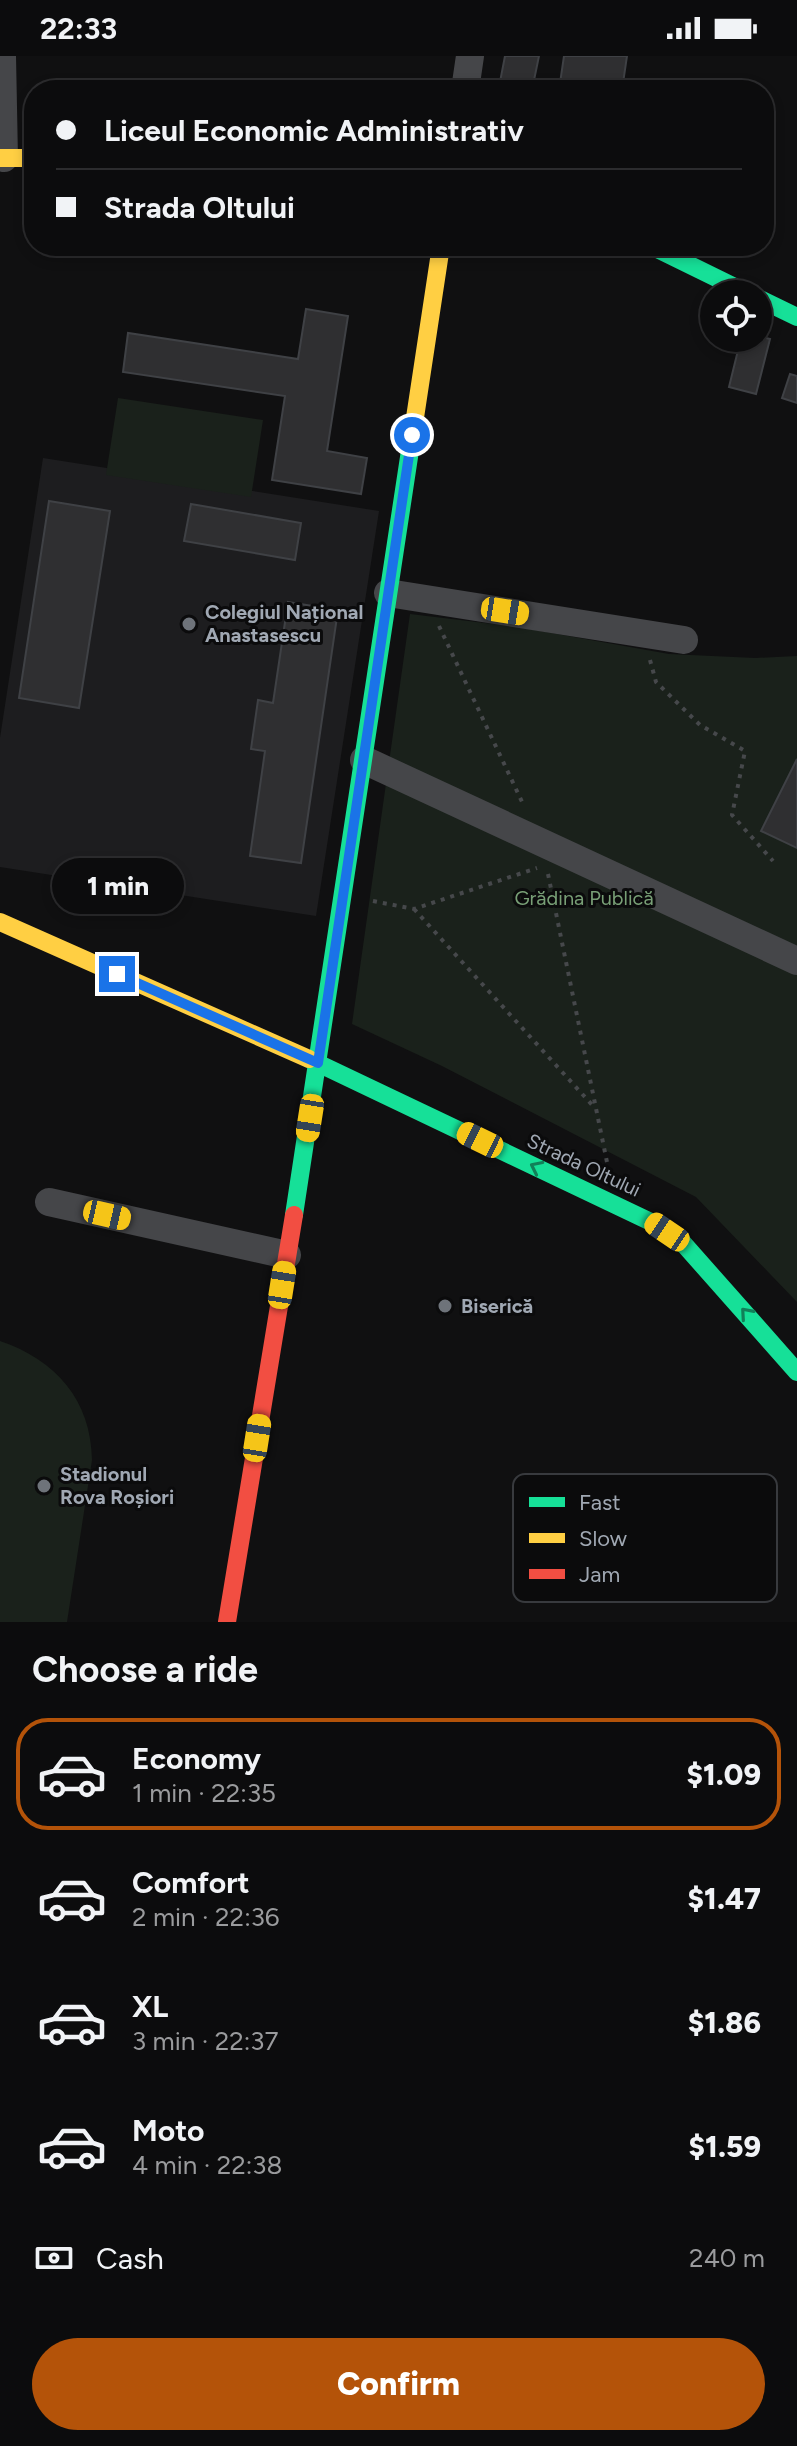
<!DOCTYPE html>
<meta charset="utf-8">
<style>
body{margin:0;font-family:Figtree,sans-serif;background:#1a1a1b;color:#f1f3f6;height:100vh;display:flex;flex-direction:column;font-size:30px;white-space:nowrap}
*{box-sizing:border-box;margin:0}
p{font-size:26px;color:#9a9b9d}
.icon{flex:none;width:44px;height:44px;fill:none;stroke:currentColor;stroke-width:2;stroke-linecap:round;stroke-linejoin:round}
.map{position:relative;height:1566px;overflow:hidden}
.drawer{display:flex;flex-direction:column;background:#0c0c0d;flex:1}
.drawer>*{flex:none}
.hud{position:absolute;left:24px;top:24px;width:750px;height:176px;border-radius:32px;box-shadow:0 4px 12px #0003,0 0 0 2px #2c2c2e;display:grid;align-content:center;height:176px;padding:0 32px;background:#0c0c0d}
.controls{position:absolute;left:700px;top:224px;display:grid;gap:16px}
.controls a{display:grid;place-items:center;width:72px;height:72px;border-radius:50%;background:#0c0c0d;box-shadow:0 4px 12px #0003,0 0 0 2px #2c2c2e;font-size:40px}
.end{position:absolute;width:36px;height:36px;margin:-18px;border:10px solid #1a73e8;background:#fff;box-shadow:0 0 0 4px #fff}
.from{border-radius:50%}
.bubble{position:absolute;height:56px;border-radius:28px;background:#0c0c0d;box-shadow:0 4px 12px #0003,0 0 0 2px #2c2c2e;font-size:26px;font-weight:800;line-height:56px;text-align:center}
.car{position:absolute;width:24px;height:48px;margin:-24px -12px;border-radius:10px;box-shadow:0 0 6px 2px #0007;background:linear-gradient(#f5c518 24%,#345 0 40%,#f5c518 0 76%,#345 0 86%,#f5c518 0)}
.hud b{display:flex;align-items:center;gap:28px;height:76px;font-size:30px}
.hud b+b{border-top:2px solid #2c2c2e}
.hud i{width:20px;height:20px;background:#f1f3f6}
ul{padding:0;list-style:none}
li{display:flex;align-items:center;gap:24px;height:112px;margin:0 16px 12px;padding:0 16px;border:4px solid transparent;border-radius:32px}
li div{flex:1}
li b{display:block;font-size:30px}
li em{font-style:normal;font-weight:800}
li.on{border-color:#b45309}
li>.icon{width:72px;height:72px;stroke-width:1.5}
h2{padding:0 32px;font-size:36px;line-height:96px}
.pay{display:flex;align-items:center;gap:20px;height:88px;padding:0 32px;font-size:30px}
.pay p{margin-inline-start:auto}
.button{display:flex;gap:16px;margin-top:auto;padding:16px 32px}
.button a{flex:1;height:92px;border-radius:48px;background:#b45309;color:#fff;font-size:32px;font-weight:800;line-height:92px;text-align:center}
.status{display:flex;justify-content:space-between;align-items:center;height:56px;padding:0 40px;background:#0c0c0d;direction:ltr}
.status svg{height:22px;fill:currentColor}
.map>svg:first-child{display:block}
.built{fill:#1d1d1f}
.green{fill:#1a211b}
.building{fill:#2f2f31;stroke:#3f4145;stroke-width:2}
.lines{fill:none;stroke-linecap:round;stroke-linejoin:round}
.path{stroke:#46484b;stroke-width:4;stroke-dasharray:4 6;stroke-linecap:butt}
.street{stroke:#454649;stroke-width:28}
.fast{stroke:#16e098;stroke-width:18}
.slow{stroke:#ffcf43;stroke-width:18}
.jam{stroke:#f24e42;stroke-width:18}
.oneway{stroke:#118059}
.route{stroke:#1a73e8;stroke-width:10}
.poi-dot{fill:#6e737a;stroke:#0b0b0c;stroke-width:3}
.labels{text-anchor:middle;dominant-baseline:central;stroke-width:6;stroke-linejoin:round;paint-order:stroke}
.poi-label{font-size:20px;font-weight:bold;fill:#a0a8b3;stroke:#0b0b0c;text-anchor:start}
.park-label{font-size:20px;fill:#789f76;stroke:#0b0b0c}
.street-label{font-size:20px;fill:#a0a8b3;stroke:#0b0b0c}
.key{fill:#0b0b0c;stroke:#383a3e;stroke-width:2}
.key-label{font-size:22px;fill:#a0a8b3}
</style>
<div class="status"><b>22:33</b><svg viewBox="0 0 49 12"><path d="M0 12V9h3v3zM5 12V6h3v6zM10 12V3h3v9zM15 12V0h3v12zM26 1h20v11H26zM47 4h2v5h-2z"/></svg></div>
<div class="map">
<svg width="797" height="1566" viewBox="0 0 797 1566">
<rect width="100%" height="100%" fill="#101011"/>
<path class="built" d="M43,402l336,53 -63,405 -316,-49v-129z"/>
<path class="green" d="M118,342l145,22 -12,77 -145,-22z
M410,558l108,13 151,27 86,4 42,-2v646l-101,-105 -254,-131 -90,-42z
M0,1285c56,19 91,59 92,119l-25,162h-67z"/>
<path class="building" d="M505,0h34l-7,34 -33,-3z
M564,0h63l-5,34h-63z
M306,253l42,7 -21,135 40,7 -6,36 -89,-14 13,-84 -162,-24 5,-39 170,26z
M758,280l12,3 -14,55 -27,-7 12,-49z
M790,318l7,2v27l-15,-5z
M49,445l61,10 -31,197 -60,-10z
M191,448l110,19 -6,37 -111,-19z
M288,546l50,8 -37,253 -51,-7 15,-105 -14,-2 7,-49 15,3z
M797,703v89l-36,-17z"/>
<g class="lines">
<path class="path" d="M439,570l85,180
M650,604l6,22 44,43 45,26 -13,64 41,46
M548,818l60,293
M373,845l41,8 123,-41
M414,853l180,198"/>
<path class="street" d="M2,0l2,102
M465,34l5,-34
M388,537l296,47
M364,704l433,201
M49,1146l238,53"/>
<path class="fast" d="M651,190l98,48
M758,242l39,19
M309,1003l342,163 31,20 115,130
M294,1159l117,-771"/>
<path class="slow" d="M0,102h34
M411,388l30,-198
M0,866l309,137"/>
<path class="jam" d="M227,1566l67,-407"/>
</g>
<defs><path id="oneway-chevron" d="M-2-3.5L2.5 0L-2 3.5" fill="none" stroke-width="1.6" stroke-linecap="round" stroke-linejoin="round" transform="scale(2)"/></defs>
<g class="oneway">
<use href="#oneway-chevron" transform="translate(536 1111) rotate(-154)"/>
<use href="#oneway-chevron" transform="translate(746 1257) rotate(-131)"/>
</g>
<g class="lines">
<path class="route" d="M117,918l201,89 94,-628"/>
</g>
<g class="poi-dot">
<circle cx="189" cy="568" r="8"/>
<circle cx="445" cy="1250" r="8"/>
<circle cx="44" cy="1430" r="8"/>
</g>
<g class="labels">
<g class="poi-label">
<text x="205" y="556">Colegiul Național<tspan x="205" dy="23">Anastasescu</tspan></text>
<text x="461" y="1250">Biserică</text>
<text x="60" y="1418">Stadionul<tspan x="60" dy="23">Rova Roșiori</tspan></text>
</g>
<g class="park-label">
<text x="584" y="842">Grădina Publică</text>
</g>
<g class="street-label">
<text transform="translate(584 1109) rotate(25)">Strada Oltului</text>
</g>
</g>
<rect x="513" y="1418" width="264" height="128" rx="12" class="key"/>
<rect x="529" y="1441" width="36" height="10" fill="#16e098"/>
<rect x="529" y="1477" width="36" height="10" fill="#ffcf43"/>
<rect x="529" y="1513" width="36" height="10" fill="#f24e42"/>
<g class="key-label">
<text x="579" y="1454">Fast</text>
<text x="579" y="1490">Slow</text>
<text x="579" y="1526">Jam</text>
</g>
</svg>
<div class="controls">
<a><svg class="icon" aria-label="locate" viewBox="0 0 24 24"><circle cx="12" cy="12" r="6"/><path d="M12 2v4M12 18v4M2 12h4M18 12h4"/></svg></a>
</div>
<i class="end from" style="left:412px;top:379px"></i>
<i class="end" style="left:117px;top:918px"></i>
<div class="bubble" style="left:52px;top:802px;width:132px">1 min</div>
<i class="car" style="left:505px;top:555px;rotate:99deg"></i>
<i class="car" style="left:310px;top:1062px;rotate:189deg"></i>
<i class="car" style="left:480px;top:1084px;rotate:296deg"></i>
<i class="car" style="left:107px;top:1159px;rotate:103deg"></i>
<i class="car" style="left:667px;top:1176px;rotate:304deg"></i>
<i class="car" style="left:282px;top:1229px;rotate:9deg"></i>
<i class="car" style="left:257px;top:1382px;rotate:9deg"></i>
<div class="hud">
<b><i class="from"></i>Liceul Economic Administrativ</b>
<b><i></i>Strada Oltului</b>
</div>
</div>
<section class="drawer">
<h2>Choose a ride</h2>
<ul>
<li class="on"><svg class="icon" aria-label="car" viewBox="0 0 24 24"><path d="M5 17H2v-5l4-1 3-4h7l3 4 3 1v5h-3M9 17h6M6 11h13"/><circle cx="7" cy="17" r="2"/><circle cx="17" cy="17" r="2"/></svg><div><b>Economy</b><p>1 min · 22:35</p></div><em>$1.09</em></li>
<li><svg class="icon" aria-label="car" viewBox="0 0 24 24"><path d="M5 17H2v-5l4-1 3-4h7l3 4 3 1v5h-3M9 17h6M6 11h13"/><circle cx="7" cy="17" r="2"/><circle cx="17" cy="17" r="2"/></svg><div><b>Comfort</b><p>2 min · 22:36</p></div><em>$1.47</em></li>
<li><svg class="icon" aria-label="car" viewBox="0 0 24 24"><path d="M5 17H2v-5l4-1 3-4h7l3 4 3 1v5h-3M9 17h6M6 11h13"/><circle cx="7" cy="17" r="2"/><circle cx="17" cy="17" r="2"/></svg><div><b>XL</b><p>3 min · 22:37</p></div><em>$1.86</em></li>
<li><svg class="icon" aria-label="car" viewBox="0 0 24 24"><path d="M5 17H2v-5l4-1 3-4h7l3 4 3 1v5h-3M9 17h6M6 11h13"/><circle cx="7" cy="17" r="2"/><circle cx="17" cy="17" r="2"/></svg><div><b>Moto</b><p>4 min · 22:38</p></div><em>$1.59</em></li>
</ul>
<div class="pay"><svg class="icon" aria-label="cash" viewBox="0 0 24 24"><path d="M3 7h18v10H3z"/><circle cx="12" cy="12" r="2"/></svg>Cash<p>240 m</p></div>
<div class="button"><a>Confirm</a></div>
</section>
